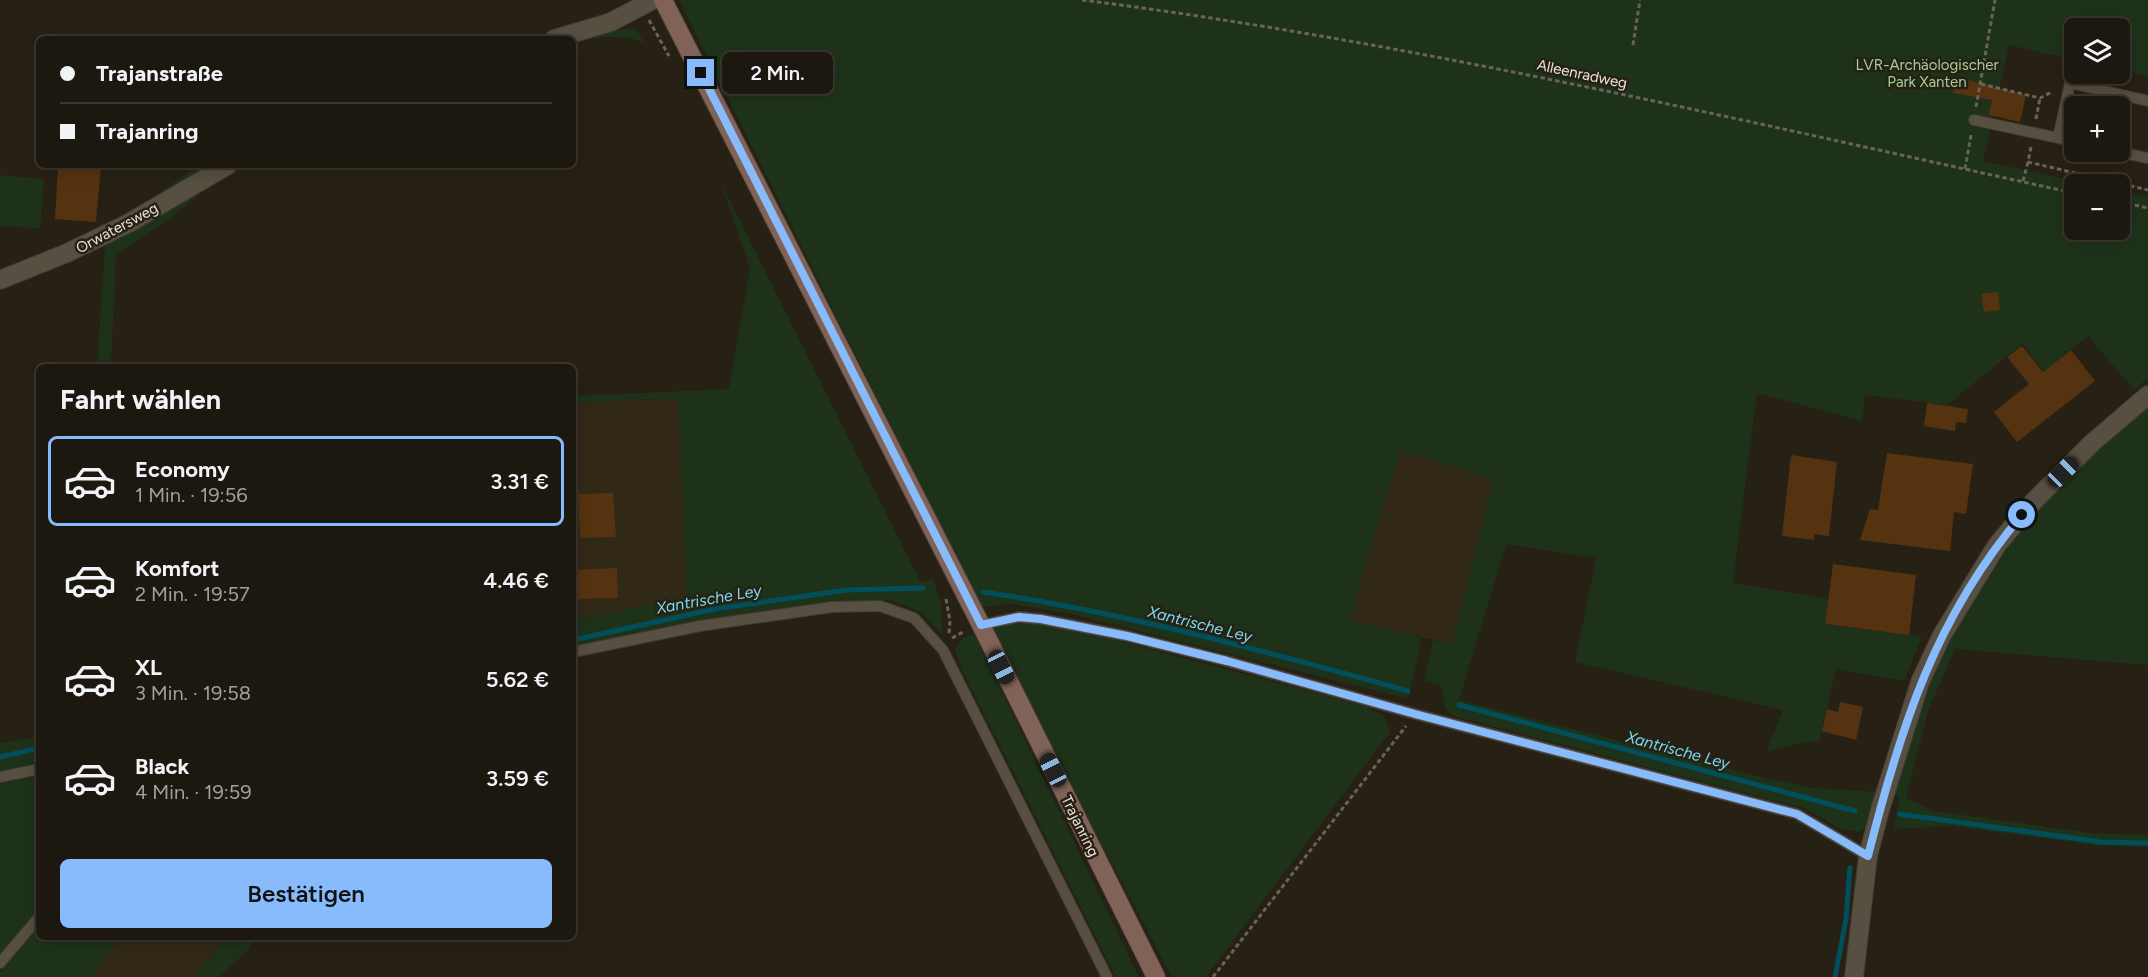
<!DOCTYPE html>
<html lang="de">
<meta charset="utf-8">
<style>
body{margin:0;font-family:Figtree,sans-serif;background:#252118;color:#f1f3f6;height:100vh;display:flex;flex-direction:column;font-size:22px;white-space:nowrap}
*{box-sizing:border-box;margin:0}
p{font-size:20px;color:#a0a09e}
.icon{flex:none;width:33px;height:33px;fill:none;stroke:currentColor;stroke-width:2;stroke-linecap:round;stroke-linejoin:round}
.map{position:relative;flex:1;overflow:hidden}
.panel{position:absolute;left:36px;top:364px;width:540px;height:576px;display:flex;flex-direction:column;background:#1d180f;border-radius:9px;box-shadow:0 3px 15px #0003,0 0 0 2px #3b372f}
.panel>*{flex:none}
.banner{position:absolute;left:36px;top:36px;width:540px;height:132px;border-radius:9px;box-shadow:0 3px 15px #0003,0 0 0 2px #3b372f;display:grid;align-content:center;height:132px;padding:0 24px;background:#1d180f}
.controls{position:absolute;left:2064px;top:18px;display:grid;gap:12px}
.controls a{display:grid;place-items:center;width:66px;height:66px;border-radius:9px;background:#1d180f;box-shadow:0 3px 15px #0003,0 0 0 2px #3b372f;font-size:30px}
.end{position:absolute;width:27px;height:27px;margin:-14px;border:8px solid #87bbfb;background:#111;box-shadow:0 0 0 3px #111}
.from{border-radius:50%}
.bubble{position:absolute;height:42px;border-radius:9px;background:#1d180f;box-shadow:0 3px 15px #0003,0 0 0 2px #3b372f;font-size:20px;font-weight:600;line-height:42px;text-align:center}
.car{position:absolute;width:18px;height:36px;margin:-18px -9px;border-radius:8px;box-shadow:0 0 4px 2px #0007;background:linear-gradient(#222 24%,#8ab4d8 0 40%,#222 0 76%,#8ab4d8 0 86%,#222 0)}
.banner b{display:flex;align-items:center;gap:21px;height:57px;font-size:22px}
.banner b+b{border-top:2px solid #3b372f}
.banner i{width:15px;height:15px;background:#f1f3f6}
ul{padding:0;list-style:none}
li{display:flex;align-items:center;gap:18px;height:90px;margin:0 12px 9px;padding:0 12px;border:3px solid transparent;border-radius:9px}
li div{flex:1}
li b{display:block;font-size:22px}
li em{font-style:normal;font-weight:600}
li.selected{border-color:#87bbfb}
li>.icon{width:54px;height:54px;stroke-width:1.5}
h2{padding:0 24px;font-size:27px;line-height:72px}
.cta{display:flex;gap:12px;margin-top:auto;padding:12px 24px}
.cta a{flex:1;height:69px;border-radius:9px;background:#87bbfb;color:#111;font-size:24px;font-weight:600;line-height:69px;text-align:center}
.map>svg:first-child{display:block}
.built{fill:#322816}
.green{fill:#1e321a}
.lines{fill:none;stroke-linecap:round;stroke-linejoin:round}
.stream{stroke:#014f5b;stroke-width:5}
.building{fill:#531}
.lane-casing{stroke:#403a32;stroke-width:12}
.street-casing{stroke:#403a32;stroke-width:20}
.secondary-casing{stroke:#403a32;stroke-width:20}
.path{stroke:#696358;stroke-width:3;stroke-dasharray:4.5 3;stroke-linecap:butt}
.lane{stroke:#574f41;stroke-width:10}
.street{stroke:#574f41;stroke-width:18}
.secondary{stroke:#816257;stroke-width:18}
.route{stroke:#87bbfb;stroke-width:8}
.labels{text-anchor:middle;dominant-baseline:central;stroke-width:5;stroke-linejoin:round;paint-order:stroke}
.park-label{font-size:15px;fill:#9dd094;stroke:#272014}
.street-label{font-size:15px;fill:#e8e3db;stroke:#272014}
.water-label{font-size:16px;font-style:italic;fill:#78dcf1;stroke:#272014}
</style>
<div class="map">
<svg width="2148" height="977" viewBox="0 0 2148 977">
<rect width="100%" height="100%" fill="#272014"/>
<path class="built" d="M678,398l9,199 -114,23v-217z
M1399,451l95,27 -42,166 -103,-23z
M122,938h105l-33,39h-99l-4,-3z"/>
<path class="green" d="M679,0h1469v76l-28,-6v-42h-46v32l-65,-15 -26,116 106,23h-15v46h46v-39l28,6v181l-14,12 -46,-54 -44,35 -22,-27 -75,61 -82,-10 -3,26 -105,-28 -24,190 95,16 -3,26 97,11 -18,45 -68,-12 -17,73 -10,-1 -43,11 17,-42 -208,-48 21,-104 -90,-14 -47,156 306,78 46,10 68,4 -7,30 -12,10 -20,-3 -33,-20 -353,-93 -9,-7 -4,-24 -17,-4 9,-41 19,4 41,-165 -93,-28 -51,169 73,18 -14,61 -340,-86 -56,-9 -31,3z
M636,28l8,15c-18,-9 -53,-8 -71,1v-5l24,-8z
M199,165h18l-103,60z
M234,165h11l-30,15 -38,33 -61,42 -5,112 -14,1 8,-123 9,-4 34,-27z
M0,175l44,4 -4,49 -40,-2z
M720,181l200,400 13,-1 8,23 2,33 -22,-24 -30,-12 -86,5 -232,42v-27l114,-23 -9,-199 -105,5v-7l156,-7 21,-121z
M2148,404v261l-193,-16 -27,62 -22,87 28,13 156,22 58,2v12l-52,-2 -143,-19 -59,3 5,-32 -4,-3 25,-94 31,-70 38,-65 45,-56z
M1012,623l23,1 84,17 246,65 19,10 6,16 -184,245h-34l-148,-280 -33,-68z
M974,634l165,343h-23l-154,-307 -7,-20 8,-12z
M39,736v26l-39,9v-28z
M39,775v133l-39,47v-171z
M39,926v12h83l-30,36 3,3h-95v-5z
M227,938h30l-10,13 -28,26h-25z"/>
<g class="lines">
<path class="stream" d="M983,592c144,21 285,60 425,99
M573,640l142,-31 132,-19 76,-2
M1459,705l396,106
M0,757l39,-9
M1900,814l201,28 47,1
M1835,977l11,-58 4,-51"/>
</g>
<path class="building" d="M1955,77l71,18 -6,27 -31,-7 3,-15 -39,-7z
M58,165h43l-5,57 -41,-3z
M1998,292l2,18 -16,2 -3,-18z
M2022,346l21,26 28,-22 24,31 -78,61 -23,-30 35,-28 -22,-27z
M1927,403l41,6 -2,14 -10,-1 -1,9 -31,-5z
M1887,453l86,11 -7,50 -12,-2 -4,39 -90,-11 10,-31 8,1z
M1791,455l46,7 -8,74 -15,-2v6l-32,-4z
M613,493l3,44 -36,1 -2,-44z
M1833,564l83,11 -7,60 -84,-11z
M617,568l1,30 -45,1v-29z
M1840,702l23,5 -7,33 -34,-9 5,-22 11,3z"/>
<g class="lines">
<defs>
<path id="lane" d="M1974,120l84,18
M2074,142l-16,-4 12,-55 78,18
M2118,152l30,6
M981,625l38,-8 22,2 86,17 100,25 188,53 382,100 71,42
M573,652l127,-26 132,-19 48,-1 34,12 29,32 164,327
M0,777l39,-8
M0,963l39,-46"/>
<path id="street" d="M554,39l57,-17 42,-22
M0,280l67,-27 62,-30 99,-58
M1854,977l14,-121 12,-46 40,-128 22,-47 55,-90 37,-44 58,-58 56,-48"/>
<path id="secondary" d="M663,0l318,625 175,352"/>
</defs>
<use href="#lane" class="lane-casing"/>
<use href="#street" class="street-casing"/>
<use href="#secondary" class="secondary-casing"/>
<path class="path" d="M1082,0c333,42 665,122 992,193
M649,20l20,36
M1633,45l7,-45
M1981,84l59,14 12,-6
M1976,107l19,-107
M2036,119l4,-21
M2031,147l-3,15 120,28
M1965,169l6,-34
M2023,181l5,-19
M2120,202l28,6
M946,599l4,22 -1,13
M952,638l13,-7
M1213,977l193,-251"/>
<use href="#lane" class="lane"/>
<use href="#street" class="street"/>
<use href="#secondary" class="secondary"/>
</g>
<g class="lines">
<path class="route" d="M701,73l280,552 38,-8 22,2 86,17 100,25 188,53 382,100 71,42c32,-127 67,-239 154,-341"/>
</g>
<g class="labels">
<g class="park-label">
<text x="1927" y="65">LVR-Archäologischer<tspan x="1927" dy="17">Park Xanten</tspan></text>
</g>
<g class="street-label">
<text transform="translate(1582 74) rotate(12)">Alleenradweg</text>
<text transform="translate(117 228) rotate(-28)">Orwatersweg</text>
<text transform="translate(1080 826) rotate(64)">Trajanring</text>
</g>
<g class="water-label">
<text transform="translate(709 599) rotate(-10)">Xantrische Ley</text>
<text transform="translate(1200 624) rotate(14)">Xantrische Ley</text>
<text transform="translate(1678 750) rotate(15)">Xantrische Ley</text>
</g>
</g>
</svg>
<div class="controls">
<a><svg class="icon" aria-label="layers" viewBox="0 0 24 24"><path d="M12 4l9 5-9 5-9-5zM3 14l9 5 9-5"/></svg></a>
<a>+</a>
<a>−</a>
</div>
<i class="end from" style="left:2022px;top:515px"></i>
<i class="end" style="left:701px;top:73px"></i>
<div class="bubble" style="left:722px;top:52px;width:111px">2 Min.</div>
<i class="car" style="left:2063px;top:472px;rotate:45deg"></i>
<i class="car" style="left:1001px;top:667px;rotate:153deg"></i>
<i class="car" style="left:1053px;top:770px;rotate:333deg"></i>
<div class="banner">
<b><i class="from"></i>Trajanstraße</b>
<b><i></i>Trajanring</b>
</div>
<section class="panel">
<h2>Fahrt wählen</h2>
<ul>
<li class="selected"><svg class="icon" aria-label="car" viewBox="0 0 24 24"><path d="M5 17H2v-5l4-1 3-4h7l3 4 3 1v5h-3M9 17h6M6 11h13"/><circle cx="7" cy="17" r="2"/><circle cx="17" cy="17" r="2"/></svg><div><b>Economy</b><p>1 Min. · 19:56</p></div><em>3.31 €</em></li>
<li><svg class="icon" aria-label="car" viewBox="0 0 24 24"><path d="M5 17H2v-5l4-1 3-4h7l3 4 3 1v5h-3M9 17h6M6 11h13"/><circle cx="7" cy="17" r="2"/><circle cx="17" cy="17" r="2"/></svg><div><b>Komfort</b><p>2 Min. · 19:57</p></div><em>4.46 €</em></li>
<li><svg class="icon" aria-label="car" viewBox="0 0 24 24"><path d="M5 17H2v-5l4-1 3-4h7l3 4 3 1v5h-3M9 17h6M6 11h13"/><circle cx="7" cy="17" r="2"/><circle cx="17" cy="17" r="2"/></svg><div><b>XL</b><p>3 Min. · 19:58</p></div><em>5.62 €</em></li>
<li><svg class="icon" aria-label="car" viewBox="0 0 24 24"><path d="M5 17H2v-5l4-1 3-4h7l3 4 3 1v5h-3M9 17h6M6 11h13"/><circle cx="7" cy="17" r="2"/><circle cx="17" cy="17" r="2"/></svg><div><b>Black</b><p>4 Min. · 19:59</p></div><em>3.59 €</em></li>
</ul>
<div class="cta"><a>Bestätigen</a></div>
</section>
</div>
